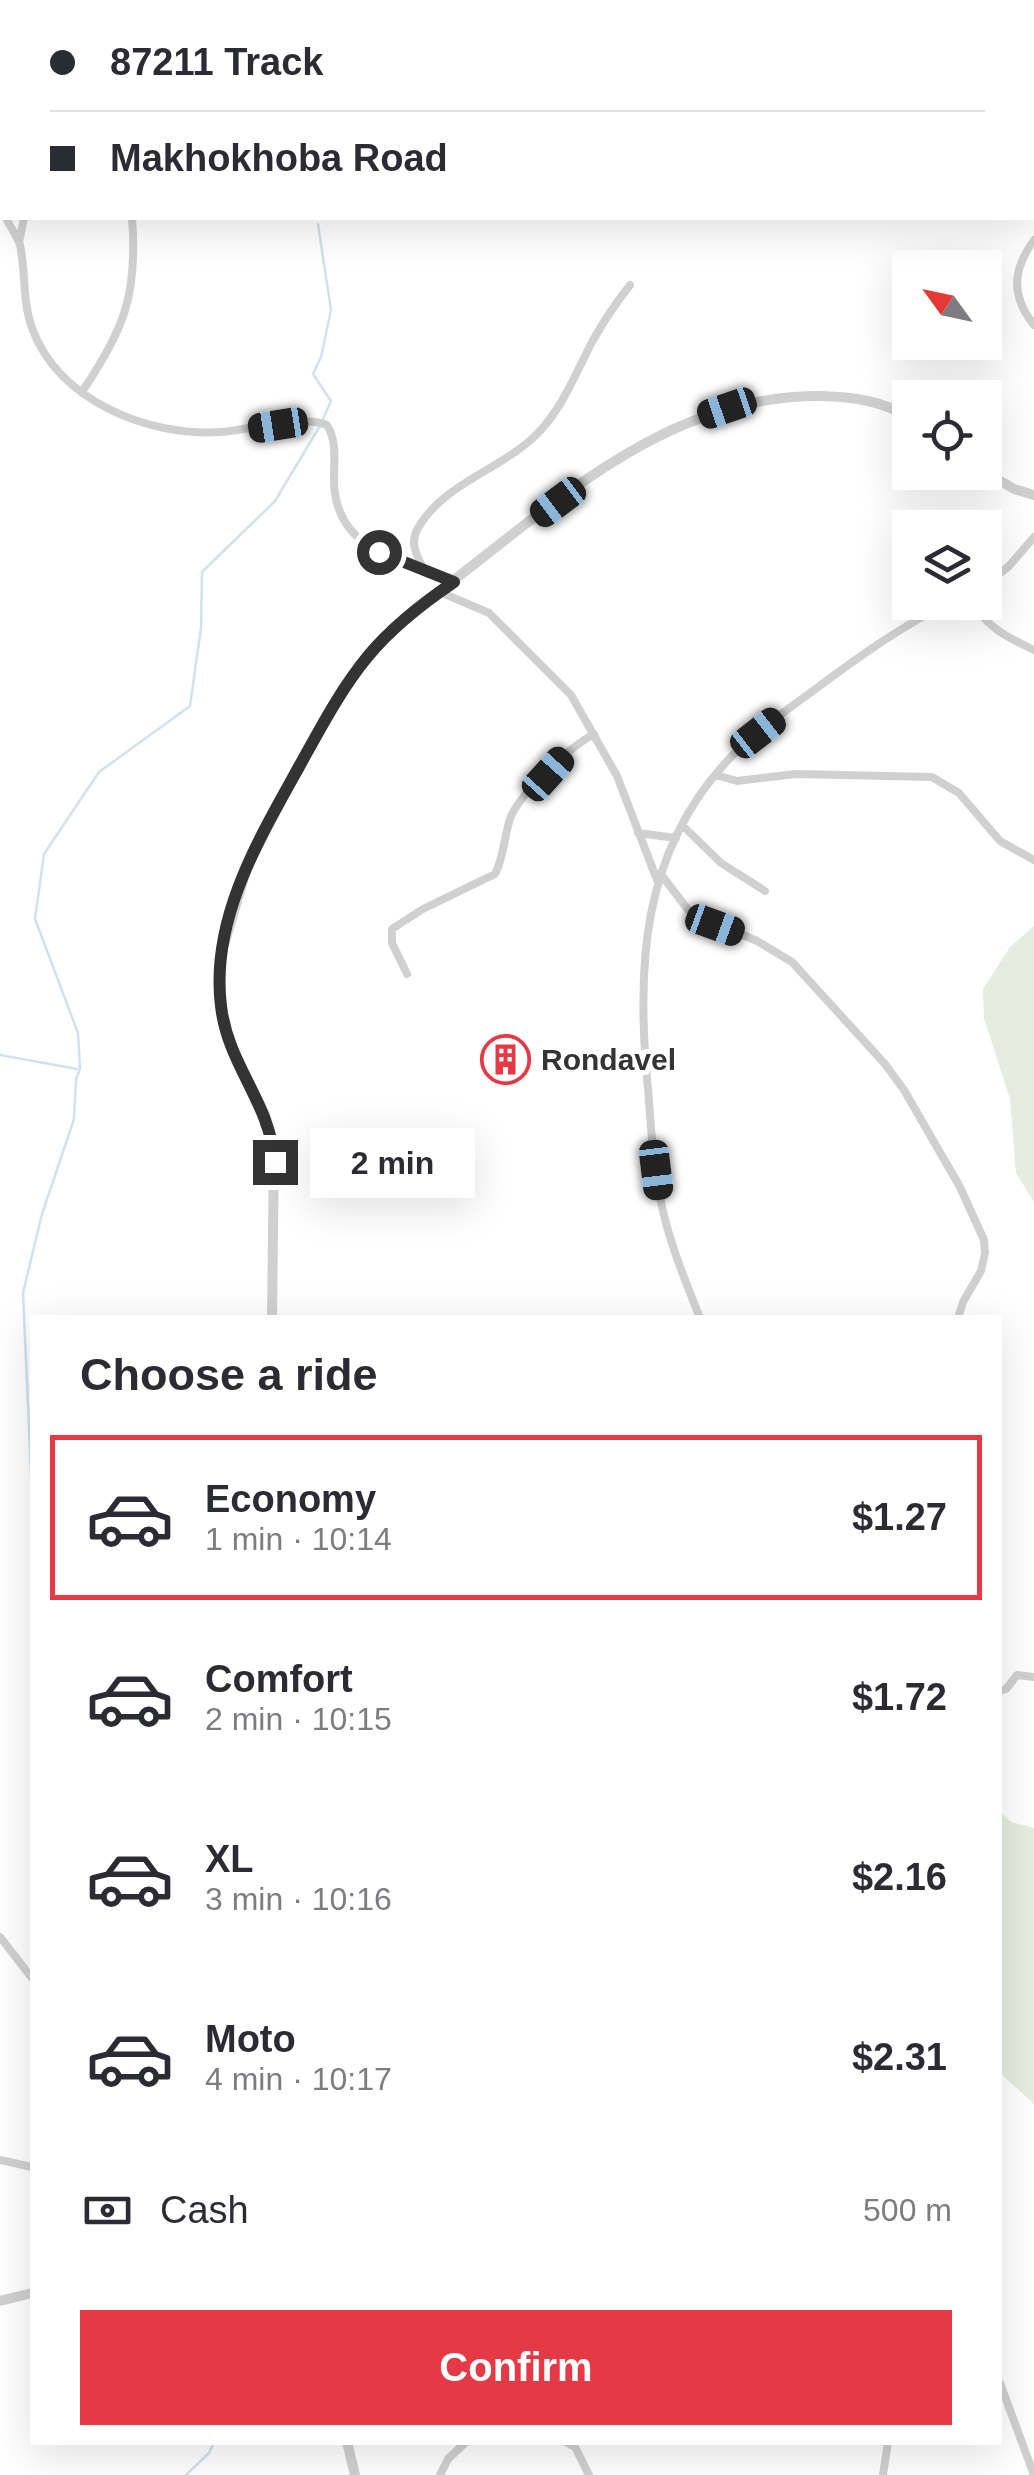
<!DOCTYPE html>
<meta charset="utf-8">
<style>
body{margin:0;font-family:Helvetica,sans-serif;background:#f2f2f3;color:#2b2b33;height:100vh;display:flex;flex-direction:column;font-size:38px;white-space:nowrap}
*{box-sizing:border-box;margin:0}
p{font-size:32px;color:#7c7c81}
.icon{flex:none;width:55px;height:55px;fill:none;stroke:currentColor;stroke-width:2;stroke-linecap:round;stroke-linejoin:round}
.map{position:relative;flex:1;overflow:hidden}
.details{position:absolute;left:30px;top:1315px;width:972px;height:1130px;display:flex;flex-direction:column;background:#fff;border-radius:0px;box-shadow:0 10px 40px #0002}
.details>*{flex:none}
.top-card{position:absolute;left:0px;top:0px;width:1035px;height:220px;box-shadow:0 10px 40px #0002;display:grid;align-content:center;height:220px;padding:0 50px;background:#fff}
.needle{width:65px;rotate:303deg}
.buttons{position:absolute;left:892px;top:250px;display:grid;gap:20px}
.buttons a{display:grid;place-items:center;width:110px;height:110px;border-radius:0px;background:#fff;box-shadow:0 10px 40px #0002;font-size:50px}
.end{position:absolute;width:45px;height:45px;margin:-22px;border:12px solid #333;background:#fff;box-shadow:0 0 0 5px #fff}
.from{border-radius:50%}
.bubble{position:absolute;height:70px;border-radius:0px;background:#fff;box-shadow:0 10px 40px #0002;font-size:32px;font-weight:800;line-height:70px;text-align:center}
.car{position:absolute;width:30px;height:60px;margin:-30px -15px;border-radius:12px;box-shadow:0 0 8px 2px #0007;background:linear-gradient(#222 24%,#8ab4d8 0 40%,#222 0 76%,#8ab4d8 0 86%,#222 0)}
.top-card b{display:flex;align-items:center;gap:35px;height:95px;font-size:38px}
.top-card b+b{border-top:2px solid #e1e1e2}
.top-card i{width:25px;height:25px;background:#2b2b33}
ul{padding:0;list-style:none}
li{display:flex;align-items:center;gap:30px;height:165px;margin:0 20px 15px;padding:0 30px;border:5px solid transparent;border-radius:0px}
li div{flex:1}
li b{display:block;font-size:38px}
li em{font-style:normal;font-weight:800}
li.active{border-color:#e63946}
li>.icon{width:90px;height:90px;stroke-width:1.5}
h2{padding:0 50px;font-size:45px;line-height:120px}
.pay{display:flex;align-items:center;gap:25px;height:110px;padding:0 50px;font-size:38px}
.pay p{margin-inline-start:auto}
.primary-button{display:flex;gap:20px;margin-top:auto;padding:20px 50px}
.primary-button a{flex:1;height:115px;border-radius:0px;background:#e63946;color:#fff;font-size:40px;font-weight:800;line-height:115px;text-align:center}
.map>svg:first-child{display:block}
.green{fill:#e6ecdf}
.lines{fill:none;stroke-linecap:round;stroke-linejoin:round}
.stream{stroke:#cfe2ee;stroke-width:2.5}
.minor{stroke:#d0d0d0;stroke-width:8}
.tertiary{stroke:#d0d0d0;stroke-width:10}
.route{stroke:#333;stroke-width:12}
.labels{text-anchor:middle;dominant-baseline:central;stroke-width:10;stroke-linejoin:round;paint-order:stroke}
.poi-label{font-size:30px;font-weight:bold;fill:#333;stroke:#fff;text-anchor:start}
</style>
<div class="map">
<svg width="1034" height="2475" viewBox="0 0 1034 2475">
<rect width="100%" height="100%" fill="#fff"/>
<path class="green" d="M1034,926v276l-18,-29 -6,-74 -26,-81 -1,-29 27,-42z
M1000,1812l11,10 23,6v276l-34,-31z"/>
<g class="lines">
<path class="stream" d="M278,2v-2
M318,224l13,86 -10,47 -8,17 18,27 -8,18
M0,1055l77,14
M32,1495l-9,-202 19,-79 32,-95 2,-40 4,-10 -2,-36 -43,-114 9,-65 55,-82 91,-66 11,-78 1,-56 73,-71 45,-75
M186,2475l23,-22 5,-11"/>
<path class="minor" d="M75,0l2,2
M0,49l2,7
M0,204l2,5
M6,218c4,9 11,18 14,27 6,27 2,55 12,83 26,73 117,109 189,104 30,-2 79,-18 106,-7 10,16 7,35 7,53 -1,72 65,82 119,103
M1034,240c-21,29 -24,55 0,85
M19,242l5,-24
M82,392c42,-64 56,-96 50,-174
M424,570c-7,-14 -15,-27 -6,-42 27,-46 83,-58 119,-94 25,-25 39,-61 55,-92 11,-20 24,-39 38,-57
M985,585l24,-19 25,-29
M440,592l49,21 82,82 46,81 40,104
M975,602c7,24 38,38 59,48
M716,775l21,6 59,-7 136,3 27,16 41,48 34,19
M682,825l39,38 44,28
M638,833l38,5
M660,873l29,38 68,30 35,21 93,102 19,26 56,97 24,53 1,13 -4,18 -18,31 -5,16
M407,974l-15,-31v-14l31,-20 72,-35c9,-17 9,-37 15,-55 8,-24 61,-73 84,-85
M700,1318c-15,-38 -31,-76 -39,-116 -8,-36 -10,-76 -13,-113 -12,-120 -7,-236 80,-329 24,-25 54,-47 82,-67 46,-34 89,-66 141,-91
M1000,1691l6,-2 11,-14 17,2
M0,1937l32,41
M0,2160l32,7
M1000,2383l34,92
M566,2442l9,5 14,28
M440,2475l8,-16 18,-17
M883,2475l5,-33"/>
<path class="tertiary" d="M985,472l29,17 20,6
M272,1318l2,-169 -9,-35 -27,-50 -13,-33 -6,-41 3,-38 25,-85 65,-125 31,-54 47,-56 23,-21c124,-90 245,-218 410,-215 31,1 60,5 87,22
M0,2301l32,-8
M347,2442l8,33"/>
</g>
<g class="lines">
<path class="route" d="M275,1162c-6,-62 -47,-96 -54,-156 -11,-87 39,-169 79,-241 21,-38 41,-76 68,-109 25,-30 55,-53 86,-74l-75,-30"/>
</g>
<defs>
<symbol id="building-ring" viewBox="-11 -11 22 22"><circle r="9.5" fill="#fff" stroke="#e63946" stroke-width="1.5"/><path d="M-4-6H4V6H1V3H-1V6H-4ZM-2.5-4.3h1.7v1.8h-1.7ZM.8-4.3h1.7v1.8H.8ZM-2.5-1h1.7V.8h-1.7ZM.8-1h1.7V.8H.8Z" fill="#e63946"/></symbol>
</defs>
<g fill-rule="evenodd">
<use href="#building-ring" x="478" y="1032" width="55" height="55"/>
</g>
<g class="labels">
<g class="poi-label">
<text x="541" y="1059">Rondavel</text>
</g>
</g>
</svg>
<div class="buttons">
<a><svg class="needle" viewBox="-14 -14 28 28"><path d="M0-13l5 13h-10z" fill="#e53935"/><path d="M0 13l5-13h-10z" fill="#7c7c81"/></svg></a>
<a><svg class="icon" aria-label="locate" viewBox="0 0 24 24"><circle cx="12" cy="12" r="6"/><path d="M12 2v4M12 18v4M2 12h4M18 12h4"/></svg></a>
<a><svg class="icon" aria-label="layers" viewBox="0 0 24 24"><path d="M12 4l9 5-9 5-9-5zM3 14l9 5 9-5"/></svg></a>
</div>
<i class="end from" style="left:379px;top:552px"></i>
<i class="end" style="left:275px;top:1162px"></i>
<div class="bubble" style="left:310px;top:1128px;width:165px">2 min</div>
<i class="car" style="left:727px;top:408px;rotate:251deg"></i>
<i class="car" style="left:278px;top:425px;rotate:261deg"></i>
<i class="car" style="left:558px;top:502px;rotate:233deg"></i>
<i class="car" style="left:758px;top:733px;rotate:52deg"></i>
<i class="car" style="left:548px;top:774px;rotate:42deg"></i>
<i class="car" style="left:715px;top:925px;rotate:110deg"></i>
<i class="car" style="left:656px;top:1170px;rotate:173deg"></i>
<div class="top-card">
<b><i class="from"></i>87211 Track</b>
<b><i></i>Makhokhoba Road</b>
</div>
<section class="details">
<h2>Choose a ride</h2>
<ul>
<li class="active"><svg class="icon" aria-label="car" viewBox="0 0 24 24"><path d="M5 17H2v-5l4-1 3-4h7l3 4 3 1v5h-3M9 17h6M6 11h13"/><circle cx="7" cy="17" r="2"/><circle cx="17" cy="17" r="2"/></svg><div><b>Economy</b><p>1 min · 10:14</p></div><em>$1.27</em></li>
<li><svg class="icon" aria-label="car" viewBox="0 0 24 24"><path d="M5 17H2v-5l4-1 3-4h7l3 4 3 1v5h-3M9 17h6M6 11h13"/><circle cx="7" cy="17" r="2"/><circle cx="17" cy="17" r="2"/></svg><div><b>Comfort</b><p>2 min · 10:15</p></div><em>$1.72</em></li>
<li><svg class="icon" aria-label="car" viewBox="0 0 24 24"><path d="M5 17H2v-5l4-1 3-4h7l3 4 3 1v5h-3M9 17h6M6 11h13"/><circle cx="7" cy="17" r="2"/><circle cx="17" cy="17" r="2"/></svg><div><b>XL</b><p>3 min · 10:16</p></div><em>$2.16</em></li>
<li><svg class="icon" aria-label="car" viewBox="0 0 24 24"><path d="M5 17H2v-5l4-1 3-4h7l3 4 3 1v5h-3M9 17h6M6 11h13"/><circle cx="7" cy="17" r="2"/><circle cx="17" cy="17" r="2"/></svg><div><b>Moto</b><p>4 min · 10:17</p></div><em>$2.31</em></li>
</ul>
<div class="pay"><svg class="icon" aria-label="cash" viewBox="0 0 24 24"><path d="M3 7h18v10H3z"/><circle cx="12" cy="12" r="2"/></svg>Cash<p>500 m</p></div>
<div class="primary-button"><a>Confirm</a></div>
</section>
</div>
